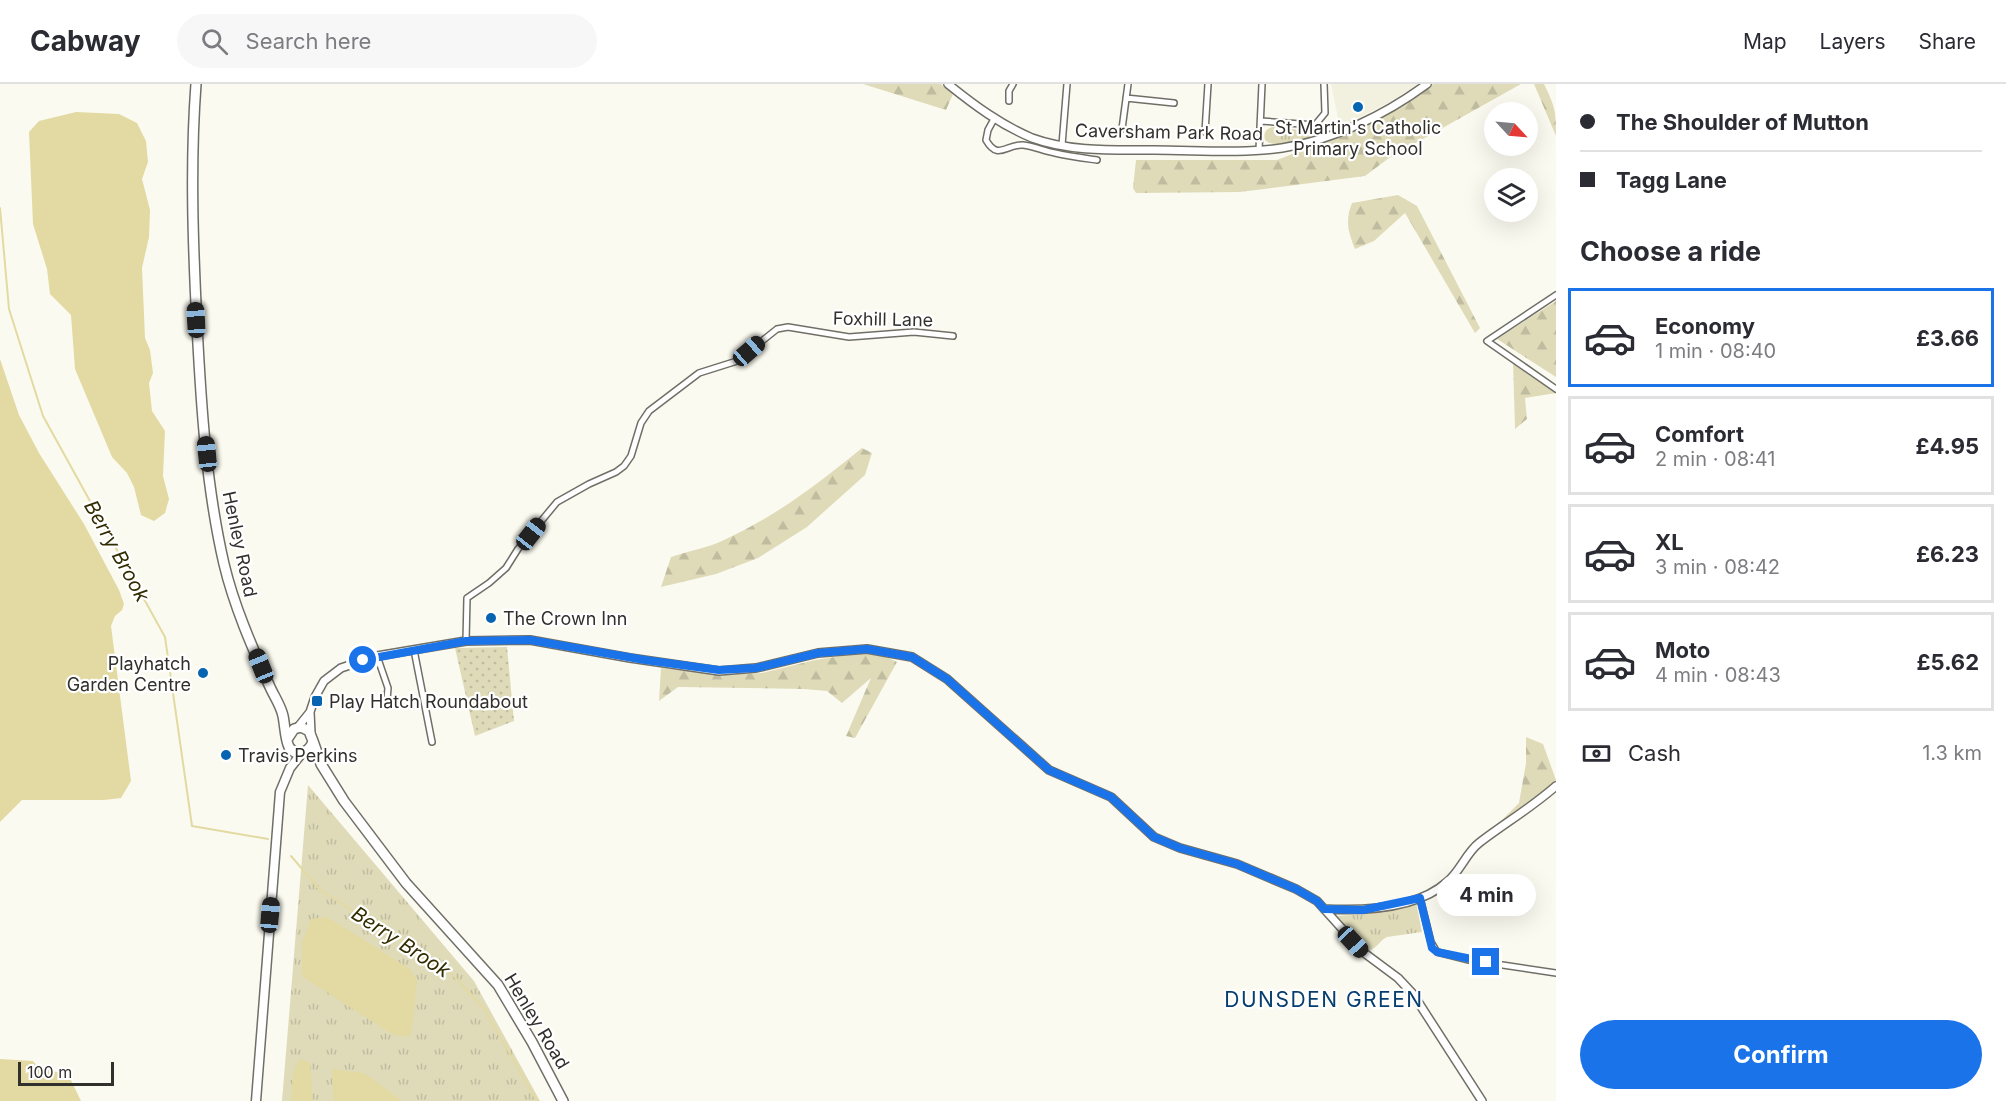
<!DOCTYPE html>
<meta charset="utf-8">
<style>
body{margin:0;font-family:Inter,sans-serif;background:#f7f7f7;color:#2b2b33;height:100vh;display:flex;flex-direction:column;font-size:22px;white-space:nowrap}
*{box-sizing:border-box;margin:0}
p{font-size:20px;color:#7c7c81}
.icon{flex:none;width:33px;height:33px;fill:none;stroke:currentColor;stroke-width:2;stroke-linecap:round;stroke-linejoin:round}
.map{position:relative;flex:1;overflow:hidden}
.side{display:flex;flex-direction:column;background:#fff;width:450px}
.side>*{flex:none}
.banner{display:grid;align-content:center;height:132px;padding:0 24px;background:#fff}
.needle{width:39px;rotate:116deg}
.buttons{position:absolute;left:1484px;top:18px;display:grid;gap:12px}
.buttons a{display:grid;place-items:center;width:54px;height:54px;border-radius:50%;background:#fff;box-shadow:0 6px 24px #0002;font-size:30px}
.scale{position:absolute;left:18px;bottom:15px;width:96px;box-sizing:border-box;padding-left:6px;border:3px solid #31302d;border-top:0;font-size:16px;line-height:21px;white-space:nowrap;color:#31302d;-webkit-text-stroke:4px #fff;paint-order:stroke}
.end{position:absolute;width:27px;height:27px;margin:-14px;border:8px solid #1a73e8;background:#fff;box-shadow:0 0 0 3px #fff}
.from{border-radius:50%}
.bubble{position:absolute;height:42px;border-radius:21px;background:#fff;box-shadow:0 6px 24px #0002;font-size:20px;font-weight:700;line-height:42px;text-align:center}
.car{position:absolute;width:18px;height:36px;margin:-18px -9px;border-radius:8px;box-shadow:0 0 4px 2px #0007;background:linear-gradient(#222 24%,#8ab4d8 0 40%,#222 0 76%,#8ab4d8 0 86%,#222 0)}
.banner b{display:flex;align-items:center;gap:21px;height:57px;font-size:22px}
.banner b+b{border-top:2px solid #e1e1e2}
.banner i{width:15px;height:15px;background:#2b2b33}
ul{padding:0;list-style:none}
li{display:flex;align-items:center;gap:18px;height:99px;margin:0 12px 9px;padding:0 12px;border:3px solid #e1e1e2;border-radius:0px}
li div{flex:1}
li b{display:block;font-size:22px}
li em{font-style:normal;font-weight:700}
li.active{border-color:#1a73e8}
li>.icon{width:54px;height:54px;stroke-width:1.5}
h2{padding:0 24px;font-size:27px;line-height:72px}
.pay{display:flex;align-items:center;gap:15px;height:66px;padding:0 24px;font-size:22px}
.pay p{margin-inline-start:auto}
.action{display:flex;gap:12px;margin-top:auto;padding:12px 24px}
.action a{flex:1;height:69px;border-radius:36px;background:#1a73e8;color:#fff;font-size:24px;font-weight:700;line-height:69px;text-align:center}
header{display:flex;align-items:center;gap:36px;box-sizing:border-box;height:84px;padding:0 30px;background:#fff;border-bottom:2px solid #e1e1e2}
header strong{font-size:28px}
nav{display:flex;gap:33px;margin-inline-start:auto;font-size:21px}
.search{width:420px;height:54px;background:#f7f7f7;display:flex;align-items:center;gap:15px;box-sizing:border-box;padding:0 21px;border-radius:33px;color:#7c7c81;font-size:22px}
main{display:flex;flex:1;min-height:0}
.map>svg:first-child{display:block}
.built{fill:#f2f0df}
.grass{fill:url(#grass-tufts)}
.forest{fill:url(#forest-firs)}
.park{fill:url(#park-dots)}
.water{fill:#e2daa2}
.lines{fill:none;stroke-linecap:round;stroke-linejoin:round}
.stream{stroke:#e2daa2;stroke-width:2}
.minor-casing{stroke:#706f67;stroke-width:8}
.tertiary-casing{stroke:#706f67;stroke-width:10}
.secondary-casing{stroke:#706f67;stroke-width:11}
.primary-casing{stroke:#706f67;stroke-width:12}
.minor{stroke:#fff;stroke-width:5}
.tertiary{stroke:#fff;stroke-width:7}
.secondary{stroke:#fff;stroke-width:8}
.primary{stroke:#fff;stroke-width:9}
.route{stroke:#1a73e8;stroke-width:8}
.poi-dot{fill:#0764b1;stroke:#fff;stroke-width:2}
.labels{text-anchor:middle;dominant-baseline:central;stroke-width:4.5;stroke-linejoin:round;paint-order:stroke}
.poi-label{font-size:18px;fill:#31302d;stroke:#fff;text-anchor:start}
.street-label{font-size:18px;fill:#31302d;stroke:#fff}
.water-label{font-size:20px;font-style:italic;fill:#322c00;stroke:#fff}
.quarter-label{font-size:21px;letter-spacing:1.5px;fill:#073e6f;stroke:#fff}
</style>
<header>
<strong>Cabway</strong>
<div class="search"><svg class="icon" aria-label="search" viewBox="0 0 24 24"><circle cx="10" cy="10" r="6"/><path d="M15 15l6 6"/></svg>Search here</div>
<nav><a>Map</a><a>Layers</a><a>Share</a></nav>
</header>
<main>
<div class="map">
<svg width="1556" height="1017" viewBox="0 0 1556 1017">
<defs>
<pattern id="grass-tufts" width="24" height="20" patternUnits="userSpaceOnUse" patternTransform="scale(1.5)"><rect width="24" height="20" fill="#dfdbb9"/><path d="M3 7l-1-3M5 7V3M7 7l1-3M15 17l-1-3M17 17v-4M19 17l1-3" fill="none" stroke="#c0bc9f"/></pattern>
<pattern id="forest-firs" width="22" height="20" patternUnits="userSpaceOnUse" patternTransform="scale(1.5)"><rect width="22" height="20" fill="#dfdbb9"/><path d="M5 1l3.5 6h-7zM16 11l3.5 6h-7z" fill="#c0bc9f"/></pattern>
<pattern id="park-dots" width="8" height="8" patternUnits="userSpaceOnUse" patternTransform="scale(1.5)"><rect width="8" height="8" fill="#dfdbb9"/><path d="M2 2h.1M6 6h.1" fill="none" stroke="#c0bc9f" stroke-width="1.8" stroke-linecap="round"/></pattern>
</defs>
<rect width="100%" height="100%" fill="#fbfaf0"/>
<path class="built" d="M1331,0h87l-28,18 -50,25z"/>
<path class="grass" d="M1273,43l55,6c-15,4 -52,18 -63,7 -2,-7 1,-12 8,-13z
M308,701l166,196 66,120h-258z
M1416,818l6,30 -35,5c-9,5 -7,9 -19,14l-33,-33 1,-2 31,-2z"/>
<path class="forest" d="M863,0h78l12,10 -7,16z
M1433,0h88l-132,74 -24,18 -125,16 -104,1 -3,-5 3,-28h141l83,-32 54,-29z
M1534,0h10c11,23 12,26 12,52z
M1398,111l19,11 63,122 -5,5 -70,-120 -31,28 -19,8c-7,-17 -10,-29 -3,-46z
M1556,217v76l-59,-38z
M1513,277l43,28v4l-31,5 2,21 -12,10z
M862,364l10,5 -7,22 -58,52 -49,31 -42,16 -55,13 10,-30c17,-6 37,-9 53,-17 51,-23 95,-57 138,-92z
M874,567l23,11 -42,76 -9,-2 25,-58 -29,25 -15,-12 -23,-2 -126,-2 -19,14 2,-33 63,7 38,-2 53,-13z
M1526,653l17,7 13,36 -32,30 -23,11 18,-18 7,-40z"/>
<path class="park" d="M507,563l7,74 -39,15 -20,-88z"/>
<path class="water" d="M76,28l43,2 18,9 9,18 2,21 -6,17 8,31 -1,27 -7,31 3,70 5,12 3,23 -4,10 3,28 13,20 -2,45 6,23 -4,14 -11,8 -13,-6 -7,-28 -7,-14 -15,-16 -37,-88 -4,-54 -21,-21 -3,-25 -14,-45 -4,-92 10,-11z
M0,275l19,56 20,38 45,71 35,66 5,14 -2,6 -7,6 -4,10 20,155 -10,17 -17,2h-82l-22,22z
M327,833l83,52 7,11 -5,49 -3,8 -16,-2 -91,-59v-33l9,-24z
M0,975l33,2 7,8 28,5 13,27h-81z
M299,975l11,4 3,38h-22l2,-27z
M332,985l32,4 36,26v2h-67z"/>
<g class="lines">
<path class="stream" d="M0,124l9,101 34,107 122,221 27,189 76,13
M291,772l29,34 128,80 35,37 54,94"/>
<defs>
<path id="minor" d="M1126,14l48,5
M1009,17v-10l4,-7
M994,35l-6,11 -2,10c12,21 20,4 37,5 10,1 21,6 32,8 13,3 28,5 42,7
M1261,37l54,4 10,-12 -1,-29
M1122,45l6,-45
M1205,48l3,-48
M1062,61l5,-61
M1259,66l3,-66
M1556,211l-69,46 69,48
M466,557l1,-43 22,-15 17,-15 12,-19 39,-47 32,-18 27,-12 8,-6 7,-10 10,-33 8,-12 50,-38 38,-12 40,-32 11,-2 61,10 65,-5 39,4
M414,566l18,92
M377,572l11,32 -1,12
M1420,814l11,44 6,10 32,8 87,13"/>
<path id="tertiary" d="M948,0c26,21 53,41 84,54 38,14 82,12 122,12 42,0 87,4 128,-2 52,-8 103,-33 145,-64
M310,628l1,21
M298,643l12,-15 5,-15 9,-16 17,-13 36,-12 89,-15 64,-1 100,18 89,13 37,-3 62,-15 49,-4 45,8 35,22 102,91 62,27 43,40 26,11 57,16 59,25 21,12 46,51 35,26 15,16 69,107
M1324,825c38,2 93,0 123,-27 13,-10 19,-29 32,-39 26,-20 52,-35 77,-57"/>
<path id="secondary" d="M256,1017l24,-309 10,-24 12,-15"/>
<path id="primary" d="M196,0c-6,80 -3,161 1,241 4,79 9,161 27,239 10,42 28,83 46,123 4,9 11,19 13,29 2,9 2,23 6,31 8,11 21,5 24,-6l-4,-10 -8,-4 -7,2 -6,9
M313,657l8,23 23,37 62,82 92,102 34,57 31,59"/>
</defs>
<use href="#minor" class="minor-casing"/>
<use href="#tertiary" class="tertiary-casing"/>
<use href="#secondary" class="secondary-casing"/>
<use href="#primary" class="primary-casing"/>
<use href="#minor" class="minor"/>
<use href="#tertiary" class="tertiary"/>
<use href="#secondary" class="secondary"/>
<use href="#primary" class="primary"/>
</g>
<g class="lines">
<path class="route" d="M363,576l103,-19 64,-1 115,20 74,10 37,-2 62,-15 49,-4 45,8 35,22 102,91 62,27 43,40 26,11 57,16 59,25 21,12 7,8 39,1 57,-12 12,50 5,4 49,10"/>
</g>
<g class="poi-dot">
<circle cx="1358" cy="23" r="6"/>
<circle cx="491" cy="534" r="6"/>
<circle cx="203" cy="589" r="6"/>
<rect x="311" y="611" width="12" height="12" rx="3"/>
<circle cx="226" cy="671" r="6"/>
</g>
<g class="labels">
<g class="poi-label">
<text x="1358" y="43" text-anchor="middle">St Martin's Catholic<tspan x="1358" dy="21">Primary School</tspan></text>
<text x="503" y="534">The Crown Inn</text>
<text x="191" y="579" text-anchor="end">Playhatch<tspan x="191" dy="21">Garden Centre</tspan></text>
<text x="329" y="617">Play Hatch Roundabout</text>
<text x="238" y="671">Travis Perkins</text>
</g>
<g class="street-label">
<text transform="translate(1169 48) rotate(1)">Caversham Park Road</text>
<text transform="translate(883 235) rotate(1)">Foxhill Lane</text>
<text transform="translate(240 460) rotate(78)">Henley Road</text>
<text transform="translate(537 937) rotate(59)">Henley Road</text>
</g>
<g class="water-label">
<text transform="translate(117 467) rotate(61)">Berry Brook</text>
<text transform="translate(401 858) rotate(33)">Berry Brook</text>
</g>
<g class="quarter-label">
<text x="1324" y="915">DUNSDEN GREEN</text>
</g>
</g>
</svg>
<div class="buttons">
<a><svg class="needle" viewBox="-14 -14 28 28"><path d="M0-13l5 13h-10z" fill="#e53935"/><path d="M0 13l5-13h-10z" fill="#7c7c81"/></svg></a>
<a><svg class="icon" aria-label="layers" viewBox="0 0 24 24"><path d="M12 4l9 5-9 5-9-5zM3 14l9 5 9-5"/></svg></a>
</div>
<div class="scale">100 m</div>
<i class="end from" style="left:363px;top:576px"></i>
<i class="end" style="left:1486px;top:878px"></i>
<div class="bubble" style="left:1437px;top:790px;width:99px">4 min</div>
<i class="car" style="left:196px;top:236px;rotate:357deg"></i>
<i class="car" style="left:749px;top:267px;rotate:49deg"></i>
<i class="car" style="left:207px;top:370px;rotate:354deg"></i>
<i class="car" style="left:531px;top:450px;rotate:38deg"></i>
<i class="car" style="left:261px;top:582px;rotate:338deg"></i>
<i class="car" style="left:270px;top:831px;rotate:5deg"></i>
<i class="car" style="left:1353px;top:858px;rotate:137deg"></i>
</div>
<section class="side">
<div class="banner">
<b><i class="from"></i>The Shoulder of Mutton</b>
<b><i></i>Tagg Lane</b>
</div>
<h2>Choose a ride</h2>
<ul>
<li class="active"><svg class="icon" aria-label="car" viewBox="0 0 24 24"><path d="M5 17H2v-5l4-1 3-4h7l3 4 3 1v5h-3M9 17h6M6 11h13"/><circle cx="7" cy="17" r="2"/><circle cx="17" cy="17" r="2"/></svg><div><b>Economy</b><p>1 min · 08:40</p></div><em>£3.66</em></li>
<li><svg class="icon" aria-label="car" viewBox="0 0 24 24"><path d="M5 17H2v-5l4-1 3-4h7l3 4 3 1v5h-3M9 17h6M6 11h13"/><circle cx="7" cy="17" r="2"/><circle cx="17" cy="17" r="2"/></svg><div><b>Comfort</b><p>2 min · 08:41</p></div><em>£4.95</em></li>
<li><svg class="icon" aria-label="car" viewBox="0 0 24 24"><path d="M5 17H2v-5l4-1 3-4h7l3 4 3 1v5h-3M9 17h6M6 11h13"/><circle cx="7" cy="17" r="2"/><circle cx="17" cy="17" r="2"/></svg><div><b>XL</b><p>3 min · 08:42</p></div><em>£6.23</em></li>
<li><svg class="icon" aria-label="car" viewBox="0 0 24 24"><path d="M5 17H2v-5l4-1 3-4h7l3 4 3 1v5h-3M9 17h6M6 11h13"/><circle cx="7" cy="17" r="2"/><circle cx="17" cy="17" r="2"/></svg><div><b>Moto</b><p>4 min · 08:43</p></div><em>£5.62</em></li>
</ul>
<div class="pay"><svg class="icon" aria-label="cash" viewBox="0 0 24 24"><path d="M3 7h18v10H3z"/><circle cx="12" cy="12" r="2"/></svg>Cash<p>1.3 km</p></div>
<div class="action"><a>Confirm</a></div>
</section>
</main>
